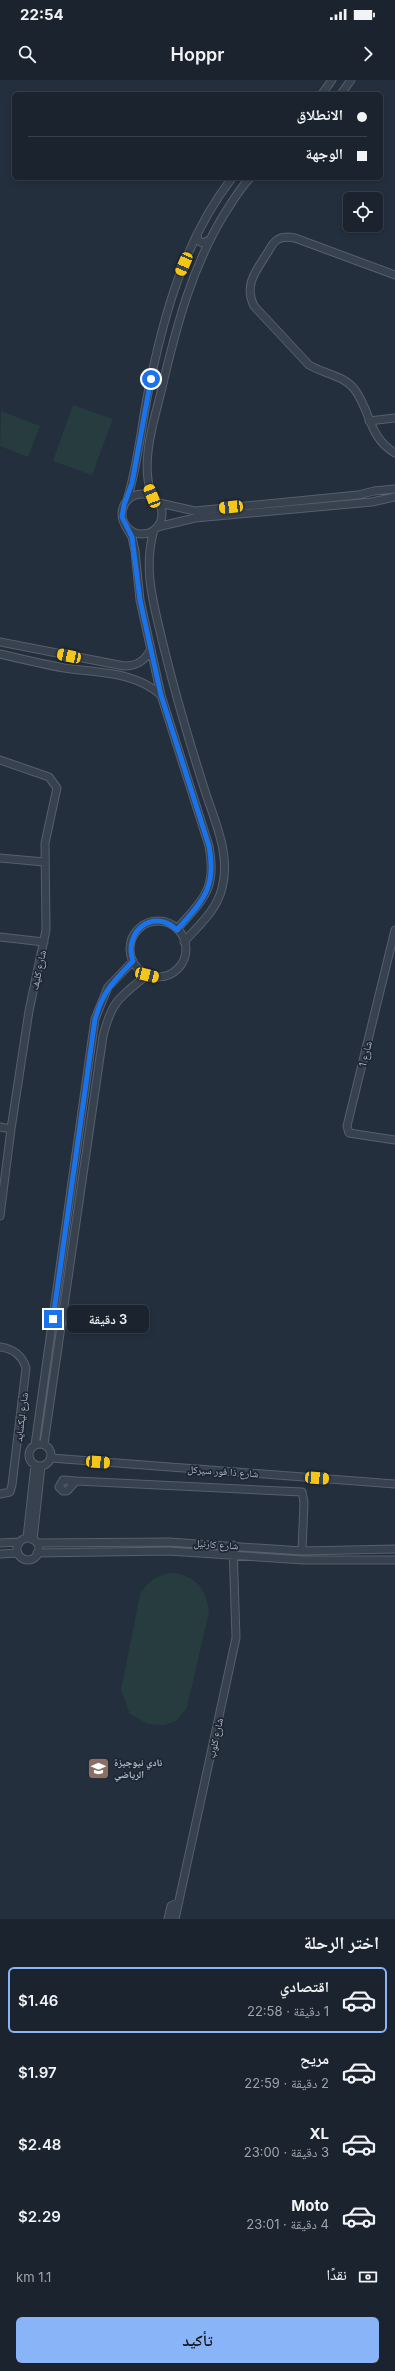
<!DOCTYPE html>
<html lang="ar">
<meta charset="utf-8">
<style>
body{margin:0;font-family:Inter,"Noto Naskh Arabic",sans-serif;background:#282f3a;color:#f1f3f6;direction:rtl;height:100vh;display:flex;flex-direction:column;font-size:15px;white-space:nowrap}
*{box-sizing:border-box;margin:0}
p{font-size:13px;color:#a0a4aa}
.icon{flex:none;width:22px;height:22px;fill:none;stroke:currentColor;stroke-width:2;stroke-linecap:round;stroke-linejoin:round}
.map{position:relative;height:1839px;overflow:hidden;direction:ltr}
.details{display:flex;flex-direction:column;background:#1b232e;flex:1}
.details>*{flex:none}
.guide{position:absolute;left:12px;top:12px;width:371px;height:88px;border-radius:6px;box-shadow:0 2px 6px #0003,0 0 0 1px #39404a;direction:rtl;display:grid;align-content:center;height:88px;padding:0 16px;background:#1b232e}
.tools{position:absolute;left:343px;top:112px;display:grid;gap:8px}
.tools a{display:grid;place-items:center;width:40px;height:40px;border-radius:6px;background:#1b232e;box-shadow:0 2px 6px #0003,0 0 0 1px #39404a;font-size:20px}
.end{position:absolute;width:18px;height:18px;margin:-9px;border:5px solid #1a73e8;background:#fff;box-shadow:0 0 0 2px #fff}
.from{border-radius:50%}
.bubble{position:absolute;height:28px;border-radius:6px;background:#1b232e;box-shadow:0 2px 6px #0003,0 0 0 1px #39404a;font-size:13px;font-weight:600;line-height:28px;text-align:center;direction:rtl}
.car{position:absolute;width:12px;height:24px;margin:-12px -6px;border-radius:5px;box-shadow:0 0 3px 1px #0007;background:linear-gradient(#f5c518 24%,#345 0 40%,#f5c518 0 76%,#345 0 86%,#f5c518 0)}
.guide b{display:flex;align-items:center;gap:14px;height:38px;font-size:15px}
.guide b+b{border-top:1px solid #39404a}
.guide i{width:10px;height:10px;background:#f1f3f6}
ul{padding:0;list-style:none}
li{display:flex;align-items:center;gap:12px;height:66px;margin:0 8px 6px;padding:0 8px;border:2px solid transparent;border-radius:6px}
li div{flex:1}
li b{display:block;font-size:15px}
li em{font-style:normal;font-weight:600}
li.current{border-color:#8ab4f8}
li>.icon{width:36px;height:36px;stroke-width:1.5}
h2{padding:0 16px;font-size:18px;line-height:48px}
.pay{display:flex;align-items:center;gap:10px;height:44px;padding:0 16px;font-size:15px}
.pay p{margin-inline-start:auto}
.button{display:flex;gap:8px;margin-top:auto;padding:8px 16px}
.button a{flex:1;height:46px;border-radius:6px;background:#8ab4f8;color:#111;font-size:16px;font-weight:600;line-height:46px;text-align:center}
.status{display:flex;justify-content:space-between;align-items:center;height:28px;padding:0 20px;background:#1b232e;direction:ltr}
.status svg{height:11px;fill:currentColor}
header{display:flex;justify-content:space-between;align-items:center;height:52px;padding:0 16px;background:#1b232e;font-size:18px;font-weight:600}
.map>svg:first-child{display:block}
.green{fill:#263c3f}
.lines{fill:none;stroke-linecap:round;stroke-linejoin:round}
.minor-casing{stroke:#565f6c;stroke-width:9}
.minor{stroke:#38414e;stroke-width:7}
.route{stroke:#1a73e8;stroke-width:5}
.labels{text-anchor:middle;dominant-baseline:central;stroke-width:3.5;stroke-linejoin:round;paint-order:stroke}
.street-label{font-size:10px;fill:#b4bcc9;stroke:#1d2633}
.poi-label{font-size:10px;font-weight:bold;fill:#b4bcc9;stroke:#1d2633;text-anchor:start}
</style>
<div class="status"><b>22:54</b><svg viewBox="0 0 49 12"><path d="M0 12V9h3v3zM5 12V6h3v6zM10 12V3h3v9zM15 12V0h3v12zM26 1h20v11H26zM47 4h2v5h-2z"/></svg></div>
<header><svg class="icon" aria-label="forward" viewBox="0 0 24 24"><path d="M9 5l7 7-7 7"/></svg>Hoppr<svg class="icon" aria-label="search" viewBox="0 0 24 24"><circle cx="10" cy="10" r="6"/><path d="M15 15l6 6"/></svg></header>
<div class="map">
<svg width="395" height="1839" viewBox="0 0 395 1839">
<rect width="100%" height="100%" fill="#242f3e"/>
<path class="green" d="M73,325l40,14 -21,56 -39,-14z
M1,331l39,15 -12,31 -28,-11z
M175,1493c21,4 32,17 34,39l-22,95 -11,14 -12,4 -16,-1 -18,-10 -9,-24 19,-95c8,-15 18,-21 35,-22z"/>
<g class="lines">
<defs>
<path id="minor" d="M322,14l10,-14
M341,14l10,-14
M197,154l1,6 4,3 8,-3
M395,195l-100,-37c-6,-1 -13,-2 -18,2 -5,3 -8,11 -11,15 -11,17 -22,31 -12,51l55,59c15,9 35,10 46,25 16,22 14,48 40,63
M369,341l26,-3
M122 434a20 20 0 1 1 40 0a20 20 0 1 1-40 0Z
M152,416c-12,-32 1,-72 9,-104 15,-65 32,-131 69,-187 6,-9 12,-19 20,-27
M127,420c11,-35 14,-72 21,-107 15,-76 36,-153 84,-215
M159,423l36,8 163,-16 16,-4 21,-2
M125,445l7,12 3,14 5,49 21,95 48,151c8,43 -5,52 -32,83
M157,447l38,-9 177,-16 23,-5
M154,450c-12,40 1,79 10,118 12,49 26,96 41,143 10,31 26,64 17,97 -5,22 -23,37 -38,54
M0,562l124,24c13,0 21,-5 27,-17
M0,574c21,5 42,10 64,14 33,5 71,3 97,27
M0,680l49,17 8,11 -12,55 1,87 -17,81 -18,118 -11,87
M0,778l44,4
M130 869a28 28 0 1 1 56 0a28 28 0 1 1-56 0Z
M395,850l-48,196 2,7 46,7
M0,857l44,5
M0,1047l11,2
M0,1267c14,2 22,8 26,21l-14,117 -2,7 -10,2
M29 1375a11 11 0 1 1 22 0a11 11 0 1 1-22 0Z
M44,1364l59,-408c9,-36 17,-39 44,-61
M35,1365l60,-426 13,-32 25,-26
M51,1378l344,26
M63,1400l13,1 -9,10h-4l-4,-4z
M76,1401l226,11 2,10 -2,49
M27,1458l8,-73
M17 1469a11 11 0 1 1 22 0a11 11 0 1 1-22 0Z
M33,1460l8,-74
M0,1463l19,-1
M37,1463l132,-1 133,9 93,-2
M37,1473l131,-2 136,9h91
M0,1474l17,-1
M168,1839l3,-13 8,-4
M175,1839l61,-281 -3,-93"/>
</defs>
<use href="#minor" class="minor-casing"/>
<use href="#minor" class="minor"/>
</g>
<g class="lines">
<path class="route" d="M53,1239l42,-300c8,-28 18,-37 38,-58 -10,-29 20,-54 44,-31 26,-30 40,-42 32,-84l-48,-151 -21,-95 -8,-63 -10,-20 2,-12 8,-22 19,-104"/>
</g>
<defs>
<symbol id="school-square" viewBox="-11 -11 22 22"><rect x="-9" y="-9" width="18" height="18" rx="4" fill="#8d6e63" stroke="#1d2633"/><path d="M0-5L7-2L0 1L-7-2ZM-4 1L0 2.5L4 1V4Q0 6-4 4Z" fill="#fff"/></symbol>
</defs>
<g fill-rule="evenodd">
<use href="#school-square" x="86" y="1676" width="25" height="25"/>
</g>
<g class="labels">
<g class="street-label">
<text transform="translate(38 890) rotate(-78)">شارع كليف</text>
<text transform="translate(365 974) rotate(-76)">شارع 1</text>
<text transform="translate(21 1337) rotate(-83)">شارع ليكسايد</text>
<text transform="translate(223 1391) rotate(4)">شارع ذا فور سيركل</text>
<text transform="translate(216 1464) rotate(4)">شارع كارنيل</text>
<text transform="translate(215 1658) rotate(-78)">شارع كلوب</text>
</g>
<g class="poi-label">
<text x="114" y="1682">نادي نيوجيزة<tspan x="114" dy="12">الرياضي</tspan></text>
</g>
</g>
</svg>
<div class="tools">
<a><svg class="icon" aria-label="locate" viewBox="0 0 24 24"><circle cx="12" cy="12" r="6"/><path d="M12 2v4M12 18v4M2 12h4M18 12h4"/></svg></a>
</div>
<i class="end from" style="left:151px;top:299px"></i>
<i class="end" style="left:53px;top:1239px"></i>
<div class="bubble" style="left:67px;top:1225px;width:82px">3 دقيقة</div>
<i class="car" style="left:184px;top:184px;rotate:203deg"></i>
<i class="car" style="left:152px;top:416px;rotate:339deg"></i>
<i class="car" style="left:231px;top:427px;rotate:264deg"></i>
<i class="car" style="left:69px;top:576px;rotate:282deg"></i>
<i class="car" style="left:147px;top:895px;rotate:104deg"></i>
<i class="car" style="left:98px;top:1382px;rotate:94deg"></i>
<i class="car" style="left:317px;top:1398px;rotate:94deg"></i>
<div class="guide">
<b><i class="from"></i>الانطلاق</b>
<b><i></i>الوجهة</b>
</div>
</div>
<section class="details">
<h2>اختر الرحلة</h2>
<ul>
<li class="current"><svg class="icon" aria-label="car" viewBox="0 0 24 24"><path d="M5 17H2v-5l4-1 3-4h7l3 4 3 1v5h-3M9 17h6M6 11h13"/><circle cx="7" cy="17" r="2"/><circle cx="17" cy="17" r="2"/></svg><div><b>اقتصادي</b><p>1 دقيقة · 22:58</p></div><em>$1.46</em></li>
<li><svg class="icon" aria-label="car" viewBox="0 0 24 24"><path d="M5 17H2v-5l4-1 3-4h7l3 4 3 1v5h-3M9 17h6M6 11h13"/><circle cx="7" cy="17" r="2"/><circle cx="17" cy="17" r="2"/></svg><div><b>مريح</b><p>2 دقيقة · 22:59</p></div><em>$1.97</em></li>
<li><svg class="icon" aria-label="car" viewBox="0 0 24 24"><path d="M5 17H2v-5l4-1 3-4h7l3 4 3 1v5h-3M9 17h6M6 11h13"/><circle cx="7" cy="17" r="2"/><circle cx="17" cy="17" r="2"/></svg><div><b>XL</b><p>3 دقيقة · 23:00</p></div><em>$2.48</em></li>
<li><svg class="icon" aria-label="car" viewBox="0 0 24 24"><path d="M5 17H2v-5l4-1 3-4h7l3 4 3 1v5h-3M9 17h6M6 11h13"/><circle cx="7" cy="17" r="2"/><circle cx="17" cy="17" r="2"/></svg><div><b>Moto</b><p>4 دقيقة · 23:01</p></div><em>$2.29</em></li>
</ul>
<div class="pay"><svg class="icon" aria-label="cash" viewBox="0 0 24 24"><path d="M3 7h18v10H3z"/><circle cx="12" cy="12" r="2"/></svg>نقدًا<p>1.1 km</p></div>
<div class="button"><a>تأكيد</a></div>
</section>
